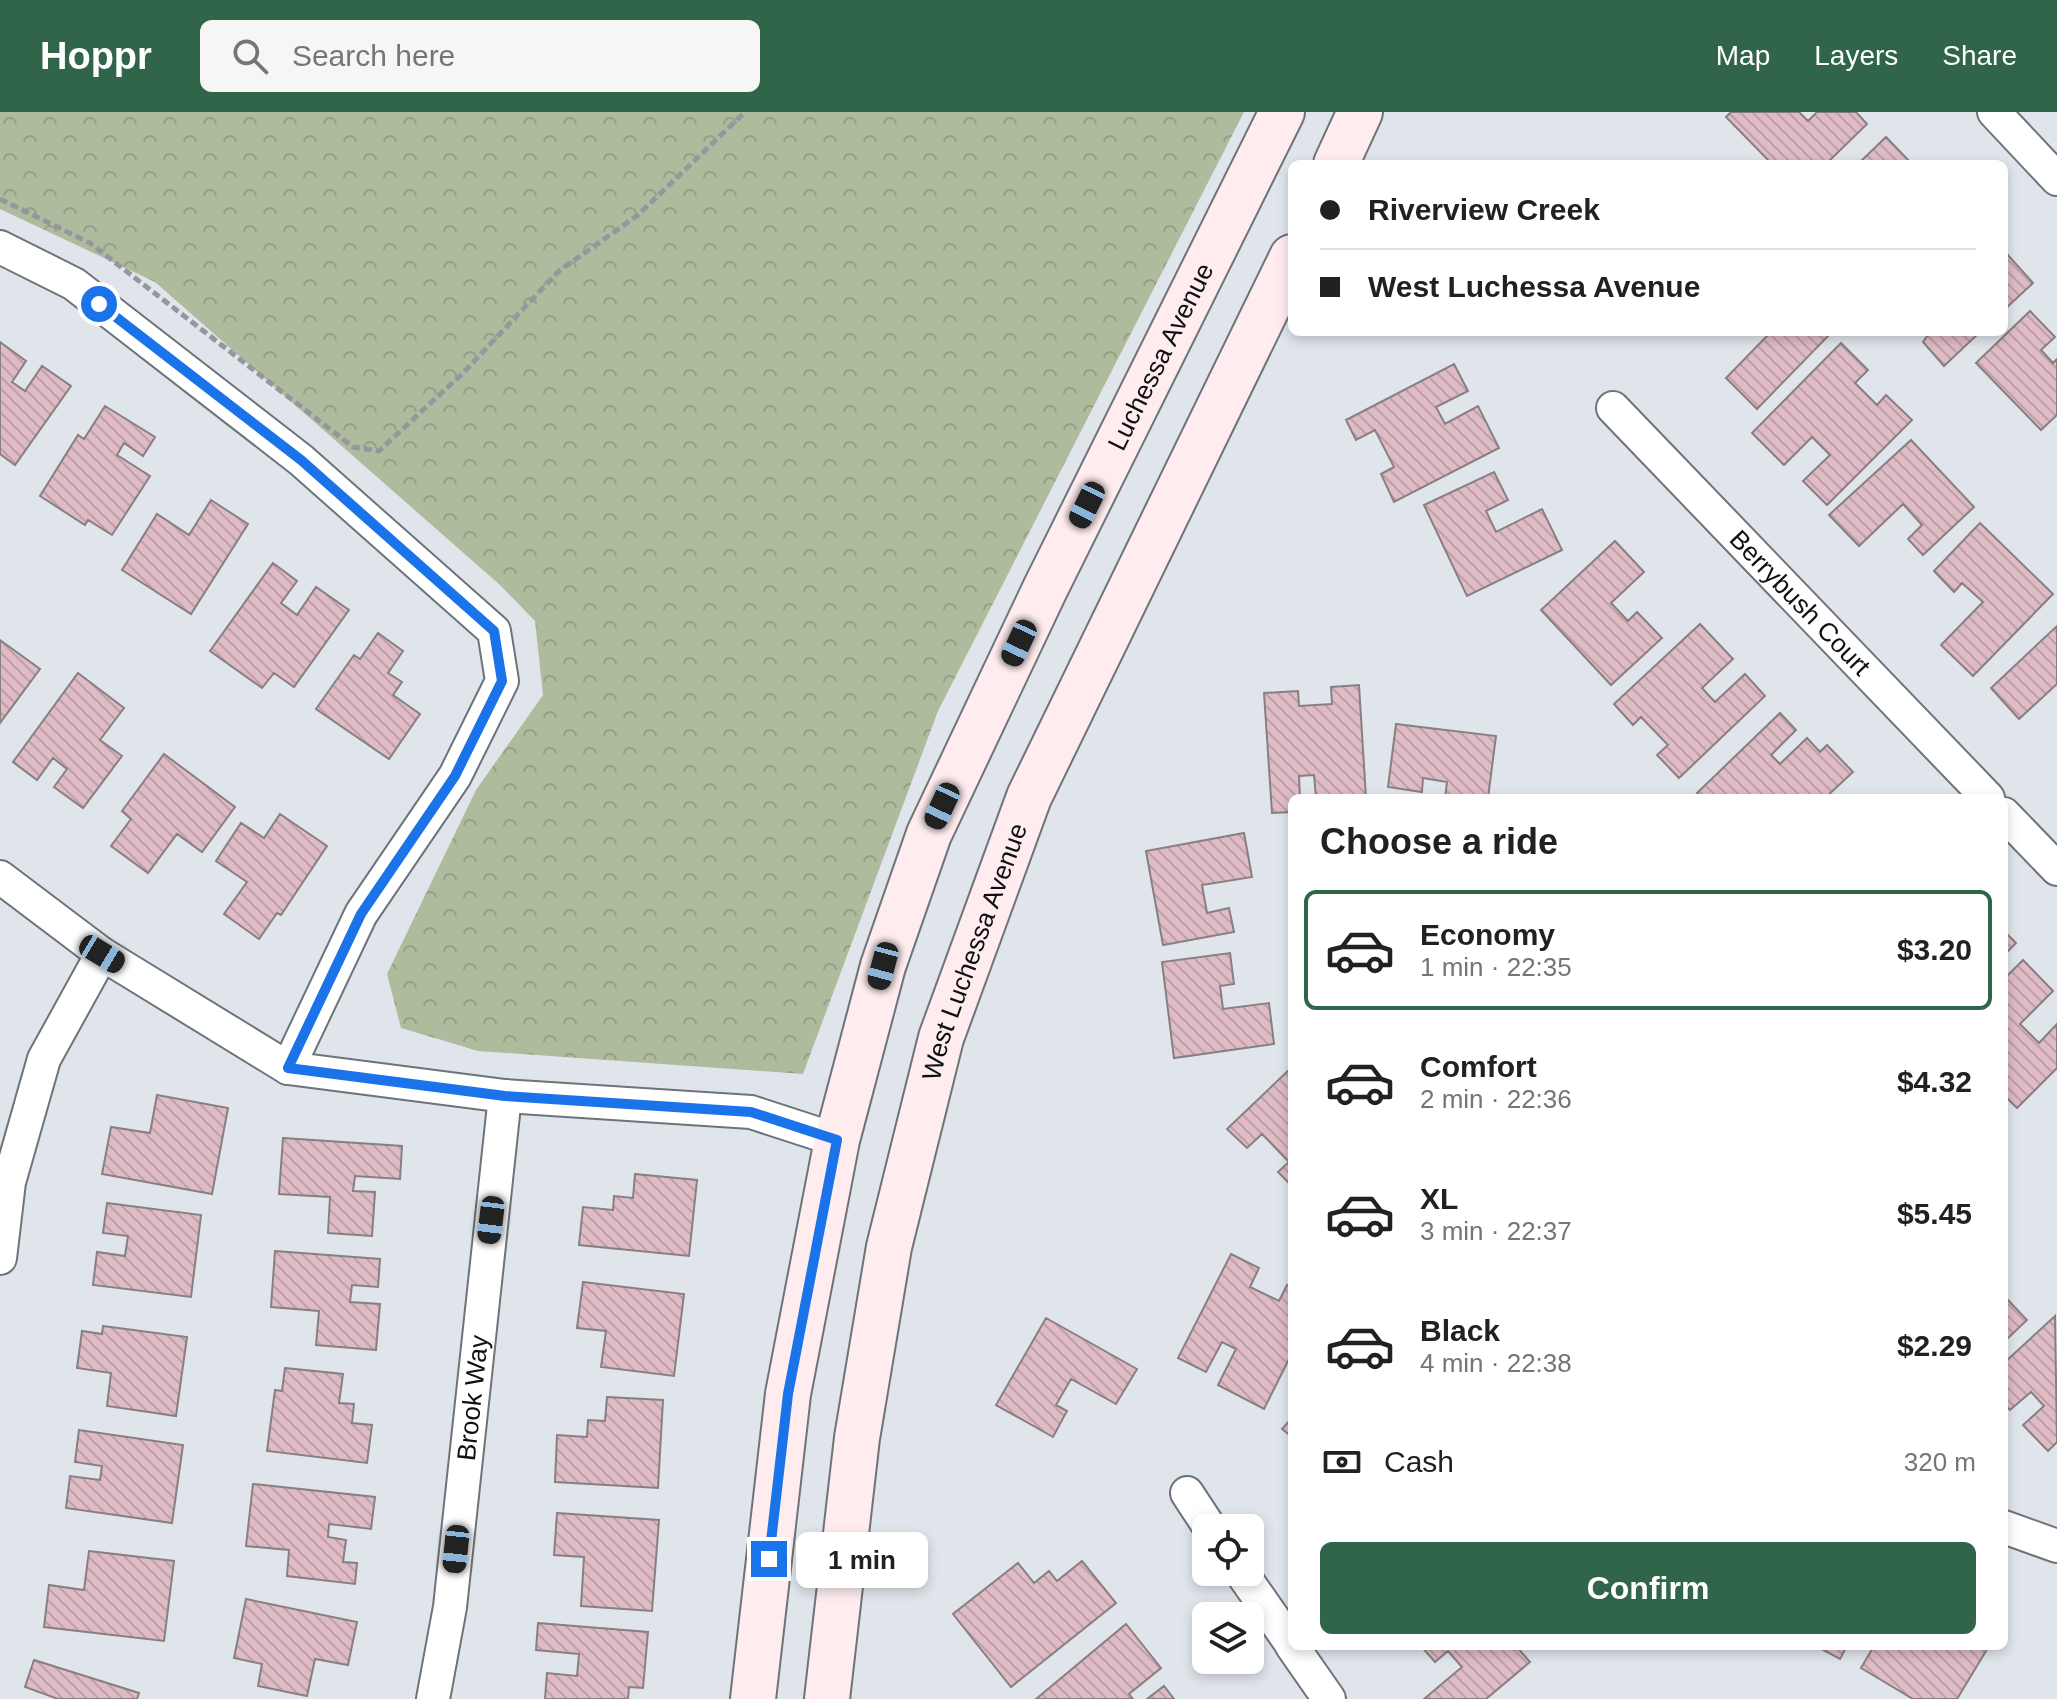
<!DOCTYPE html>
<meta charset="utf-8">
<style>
body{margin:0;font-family:Helvetica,sans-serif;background:#f6f6f6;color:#202124;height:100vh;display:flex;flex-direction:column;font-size:30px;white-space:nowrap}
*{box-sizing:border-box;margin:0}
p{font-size:26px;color:#757577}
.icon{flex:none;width:44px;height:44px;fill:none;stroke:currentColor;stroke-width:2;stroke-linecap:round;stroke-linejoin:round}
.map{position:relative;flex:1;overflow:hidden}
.sheet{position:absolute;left:1288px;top:682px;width:720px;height:856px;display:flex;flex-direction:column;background:#fff;border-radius:12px;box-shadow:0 4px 12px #0003}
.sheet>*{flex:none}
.guide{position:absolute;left:1288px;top:48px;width:720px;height:176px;border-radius:12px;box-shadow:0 4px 12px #0003;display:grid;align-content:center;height:176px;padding:0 32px;background:#fff}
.controls{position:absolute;left:1192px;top:1402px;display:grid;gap:16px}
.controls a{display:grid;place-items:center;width:72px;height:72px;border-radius:12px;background:#fff;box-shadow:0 4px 12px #0003;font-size:40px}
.end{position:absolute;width:36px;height:36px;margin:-18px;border:10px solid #1a73e8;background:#fff;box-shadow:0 0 0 4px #fff}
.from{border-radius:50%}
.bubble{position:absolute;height:56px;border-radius:12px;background:#fff;box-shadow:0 4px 12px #0003;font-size:26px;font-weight:800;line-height:56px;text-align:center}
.car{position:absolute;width:24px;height:48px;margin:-24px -12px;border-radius:10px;box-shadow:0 0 6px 2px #0007;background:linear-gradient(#222 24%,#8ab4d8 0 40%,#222 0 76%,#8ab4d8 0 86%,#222 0)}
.guide b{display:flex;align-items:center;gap:28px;height:76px;font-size:30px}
.guide b+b{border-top:2px solid #e0e0e0}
.guide i{width:20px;height:20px;background:#202124}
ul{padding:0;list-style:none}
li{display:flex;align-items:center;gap:24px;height:120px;margin:0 16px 12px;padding:0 16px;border:4px solid transparent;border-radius:12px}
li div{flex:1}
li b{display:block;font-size:30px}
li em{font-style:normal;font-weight:800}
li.current{border-color:#316549}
li>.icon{width:72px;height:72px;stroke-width:1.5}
h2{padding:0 32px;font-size:36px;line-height:96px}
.pay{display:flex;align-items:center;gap:20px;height:88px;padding:0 32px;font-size:30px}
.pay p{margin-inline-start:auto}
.action{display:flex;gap:16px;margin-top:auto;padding:16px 32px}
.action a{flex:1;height:92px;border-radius:12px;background:#316549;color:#fff;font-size:32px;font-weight:800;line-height:92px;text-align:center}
header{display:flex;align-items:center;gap:48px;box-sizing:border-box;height:112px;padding:0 40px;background:#316549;color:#fff}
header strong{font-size:38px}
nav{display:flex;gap:44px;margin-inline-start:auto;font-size:28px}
.search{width:560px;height:72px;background:#f6f6f6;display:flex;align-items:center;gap:20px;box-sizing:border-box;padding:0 28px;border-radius:12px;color:#757577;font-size:30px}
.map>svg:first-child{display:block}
.forest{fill:url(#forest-crowns)}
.building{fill:url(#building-back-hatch);stroke:#887f81;stroke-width:2}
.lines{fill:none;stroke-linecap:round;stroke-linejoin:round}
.street-casing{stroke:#6e7379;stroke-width:36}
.secondary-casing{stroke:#6e7379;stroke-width:48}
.path{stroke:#94989e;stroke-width:5;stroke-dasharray:8 4;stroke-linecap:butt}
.street{stroke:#fff;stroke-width:32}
.secondary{stroke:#feecef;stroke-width:44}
.route{stroke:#1a73e8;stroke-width:10}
.labels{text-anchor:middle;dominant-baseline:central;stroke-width:6;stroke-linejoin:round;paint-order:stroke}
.street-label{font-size:26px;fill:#0d0f11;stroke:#edf3f9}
</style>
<header>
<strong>Hoppr</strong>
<div class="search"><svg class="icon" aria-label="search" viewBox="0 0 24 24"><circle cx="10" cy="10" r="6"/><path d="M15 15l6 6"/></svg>Search here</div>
<nav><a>Map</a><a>Layers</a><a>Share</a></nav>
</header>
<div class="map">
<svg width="2057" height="1587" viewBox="0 0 2057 1587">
<defs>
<pattern id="forest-crowns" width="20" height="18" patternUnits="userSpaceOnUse" patternTransform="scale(2)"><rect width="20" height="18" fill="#afbb9d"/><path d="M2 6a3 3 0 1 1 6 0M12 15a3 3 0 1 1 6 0" fill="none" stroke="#95a086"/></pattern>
<pattern id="building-back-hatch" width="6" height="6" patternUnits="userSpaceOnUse" patternTransform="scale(2)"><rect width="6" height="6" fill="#dfbbc5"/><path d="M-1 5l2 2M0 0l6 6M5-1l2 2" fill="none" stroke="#bea0a8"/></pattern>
</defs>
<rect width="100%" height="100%" fill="#e0e5ec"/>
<path class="forest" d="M0,0h1244l-306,599 -135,363 -325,-23 -77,-23 -14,-54 89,-184 67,-95 -8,-74 -35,-36 -345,-303 -155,-73z"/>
<path class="building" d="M1731,0h68l9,9 9,-9h39l11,12 -41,40h-54l-46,-47z
M1886,25l26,27h-54z
M2007,142l26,29 -29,27v-53z
M2030,199l25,26 -14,13 12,13 4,-4v56l-16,15 -65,-67z
M1763,220h69l-75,77 -31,-31 41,-42z
M1930,220h50l-36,34 -21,-24z
M0,230l26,19 -14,21 13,9 17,-25 29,20 -56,79 -15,-11z
M1841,231l27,27 -13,13 22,22 9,-10 26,25 -85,85 -24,-24 27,-26 -18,-18 -28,28 -32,-32z
M1454,252l14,27 -32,16 9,17 33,-18 21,42 -105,54 -13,-28 13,-7 -19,-37 -19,10 -10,-20z
M105,294l50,31 -12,19 -19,-13 -7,12 33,21 -38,59 -24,-15 -3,5 -45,-29 38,-61 6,4z
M1911,328l63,67 -51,48 -15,-16 14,-14 -19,-21 -44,42 -30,-31z
M1494,360l14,28 -22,11 10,21 46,-23 20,41 -95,46 -43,-91z
M211,388l37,24 -57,90 -69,-44 35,-56 32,21z
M1980,411l73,71 -80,82 -32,-31 42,-43 -21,-19 -8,9 -20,-21z
M1615,429l29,31 -33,31 17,18 9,-9 25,26 -51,47 -70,-75z
M273,451l24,18 -16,22 16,12 19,-28 33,23 -55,77 -20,-14 -12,15 -52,-37z
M1700,512l33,35 -31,29 13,14 30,-28 20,22 -86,82 -22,-23 11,-10 -27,-28 -8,8 -19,-21z
M2057,514v58l-38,35 -28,-31z
M378,521l25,18 -15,22 14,9 -9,13 27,19 -31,45 -73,-50 38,-54 6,4z
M0,528l40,29 -40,54z
M78,561l46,35 -24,32 22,16 -39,52 -29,-21 13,-18 -14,-11 -16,22 -24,-18z
M1359,573l7,113h-50l-2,-23 -15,1 1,22h-8v14l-20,1 -8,-120 34,-2 1,15 33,-2 -1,-17z
M1780,601l16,17 -25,25 9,9 27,-26 13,14 7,-7 26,27 -28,26h-123l-5,-5z
M1396,612l100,12 -8,62h-43l2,-16 -24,-4 -1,14 -34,-5z
M164,642l71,53 -33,45 -25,-18 -29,39 -37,-27 20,-27 -9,-8z
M280,702l47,32 -46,69 -4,-2 -18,26 -35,-25 23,-32 -31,-21 25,-38 23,15z
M1244,721l8,44 -50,8 5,28 22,-5 5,24 -71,13 -17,-94z
M2004,819l12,12 -12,12z
M1230,841l4,31 -14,2 3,23 46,-6 5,41 -100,14 -12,-96z
M2023,848l30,31 -33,33 19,19 18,-19v44l-40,40 -13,-13v-116z
M1292,955v119l-14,-14 11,-10 -27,-28 -15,14 -20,-19z
M157,983l71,13 -16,86 -110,-20 9,-47 39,6z
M283,1026l119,8 -2,33 -45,-3 -2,15 22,1 -3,44 -44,-3 2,-36 -51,-3z
M635,1062l62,6 -8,76 -110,-11 4,-38 30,3 1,-14 19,2z
M107,1091l94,12 -10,82 -98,-12 4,-33 28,4 3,-20 -25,-3z
M275,1139l105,8 -2,28 -26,-2 -2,17 30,2 -4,46 -60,-5 3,-34 -48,-4z
M1231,1142l28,14 -9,19 29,14 8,-16 5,2v66l-28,56 -46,-24 18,-36 -14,-7 -16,30 -28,-14z
M583,1170l101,12 -10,82 -73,-9 5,-36 -29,-3z
M2006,1186l21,22 -23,22v-42z
M2055,1204l2,126 -9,9 -25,-26 21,-19 -13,-14 -21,18 -6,-6v-41z
M1046,1206l91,51 -21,35 -45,-25 -15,26 11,6 -14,26 -57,-32z
M103,1214l84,11 -11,79 -69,-10 4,-33 -34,-5 5,-37 20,3z
M285,1256l58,6 -4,29 15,1 -2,19 20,2 -5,38 -100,-12 8,-61 7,1z
M607,1285l56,3 -5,88 -103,-6 2,-47 30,2 1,-17 17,1z
M1292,1306v19l-10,-8z
M79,1318l104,15 -11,78 -106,-15 4,-32 30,4 2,-14 -27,-4z
M253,1372l122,13 -4,32 -42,-5 -1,13 18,3 -3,22 14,1 -2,21 -68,-8 2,-26 -43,-4z
M557,1401l102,7 -7,91 -71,-5 3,-49 -30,-2z
M89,1439l85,10 -10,80 -120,-14 5,-42 35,5z
M1082,1449l34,42 -105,84 -58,-73 65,-51 16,20 15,-12 8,10z
M246,1487l111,23 -9,43 -33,-6 -8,37 -49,-10 4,-22 -28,-6z
M538,1511l110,9 -5,56 -14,-1 -1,12h-83l2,-26 30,3 2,-22 -43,-4z
M1126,1512l35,44 -32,26 4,5h-97z
M1421,1534h95l14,16 -44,37h-62l38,-32 -14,-16 -13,11z
M1816,1534h31l-7,13z
M1874,1534h115l-32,53h-44l-52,-31z
M34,1548l105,33 -2,6h-79l-33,-12z
M1164,1574l10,13h-27z"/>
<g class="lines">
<defs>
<g id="street">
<path d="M1994,0l63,67"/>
<path d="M0,135l74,37 227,176 193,171 8,50 -47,95 -94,138 -73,154"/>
<path id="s1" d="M1613,296l375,390"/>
<path d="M2004,702l53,55"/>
<path d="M0,765l102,77 186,114 217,28 246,16 86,28"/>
<path d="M0,1146l9,-76 35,-123 58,-105"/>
<path d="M1187,1381l23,35"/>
<path d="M2004,1415l53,19"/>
<path d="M1241,1460l51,73"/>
<path d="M1292,1534l37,53"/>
<path id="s2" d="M433,1587l17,-92 55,-511"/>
</g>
<g id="secondary">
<path d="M1336,52l24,-52"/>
<path id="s3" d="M753,1587l35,-305 49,-254 46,-174 46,-132 116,-245 237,-477"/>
<path id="s4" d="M827,1587l30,-261 32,-191 52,-209 88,-241 263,-540"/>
</g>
</defs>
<use href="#street" class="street-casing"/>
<use href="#secondary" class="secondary-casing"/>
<path class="path" d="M0,87l90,44 263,204 26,4 85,-79 95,-101 79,-56 107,-103"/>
<use href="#street" class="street"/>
<use href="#secondary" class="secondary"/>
</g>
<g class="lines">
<path class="route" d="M99,192l202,156 193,171 8,50 -47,95 -94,138 -73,154 217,28 246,16 86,28 -49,254 -19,165"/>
</g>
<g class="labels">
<g class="street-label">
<text stroke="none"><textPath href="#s3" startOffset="1416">Luchessa Avenue</textPath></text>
<text stroke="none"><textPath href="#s1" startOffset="270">Berrybush Court</textPath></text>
<text stroke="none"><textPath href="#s4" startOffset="764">West Luchessa Avenue</textPath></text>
<text stroke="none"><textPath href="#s2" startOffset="304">Brook Way</textPath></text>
</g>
</g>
</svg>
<div class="controls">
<a><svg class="icon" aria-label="locate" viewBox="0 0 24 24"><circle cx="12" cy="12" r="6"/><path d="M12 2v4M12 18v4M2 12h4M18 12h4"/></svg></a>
<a><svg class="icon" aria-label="layers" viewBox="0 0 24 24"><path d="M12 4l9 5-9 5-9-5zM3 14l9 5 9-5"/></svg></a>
</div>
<i class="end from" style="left:99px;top:192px"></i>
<i class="end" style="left:769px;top:1447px"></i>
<div class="bubble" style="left:796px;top:1420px;width:132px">1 min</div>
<i class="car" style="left:1087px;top:393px;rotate:206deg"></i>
<i class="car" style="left:1019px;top:531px;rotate:205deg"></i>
<i class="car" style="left:942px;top:694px;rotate:205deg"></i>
<i class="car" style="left:102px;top:842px;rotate:121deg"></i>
<i class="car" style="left:883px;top:854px;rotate:195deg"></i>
<i class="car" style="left:491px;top:1108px;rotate:187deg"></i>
<i class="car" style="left:456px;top:1437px;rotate:186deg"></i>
<div class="guide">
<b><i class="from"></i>Riverview Creek</b>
<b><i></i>West Luchessa Avenue</b>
</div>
<section class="sheet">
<h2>Choose a ride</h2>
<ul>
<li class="current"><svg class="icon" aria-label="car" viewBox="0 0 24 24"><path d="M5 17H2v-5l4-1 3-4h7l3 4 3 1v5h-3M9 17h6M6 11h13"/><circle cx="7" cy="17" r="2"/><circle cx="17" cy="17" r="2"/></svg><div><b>Economy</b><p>1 min · 22:35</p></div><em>$3.20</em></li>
<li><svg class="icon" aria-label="car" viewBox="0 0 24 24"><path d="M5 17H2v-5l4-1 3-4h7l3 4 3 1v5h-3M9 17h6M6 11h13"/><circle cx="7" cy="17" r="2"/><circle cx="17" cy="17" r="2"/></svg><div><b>Comfort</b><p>2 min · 22:36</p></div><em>$4.32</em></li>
<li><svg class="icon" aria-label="car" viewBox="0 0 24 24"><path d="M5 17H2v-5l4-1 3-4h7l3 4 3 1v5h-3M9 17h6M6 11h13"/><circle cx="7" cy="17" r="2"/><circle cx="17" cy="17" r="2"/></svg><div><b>XL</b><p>3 min · 22:37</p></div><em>$5.45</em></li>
<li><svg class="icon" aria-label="car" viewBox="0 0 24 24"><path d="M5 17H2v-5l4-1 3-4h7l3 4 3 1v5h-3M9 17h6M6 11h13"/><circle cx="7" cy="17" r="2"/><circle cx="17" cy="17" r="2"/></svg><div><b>Black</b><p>4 min · 22:38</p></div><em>$2.29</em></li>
</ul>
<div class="pay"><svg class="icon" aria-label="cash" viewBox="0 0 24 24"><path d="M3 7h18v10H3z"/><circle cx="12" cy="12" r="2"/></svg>Cash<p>320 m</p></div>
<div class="action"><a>Confirm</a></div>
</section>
</div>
